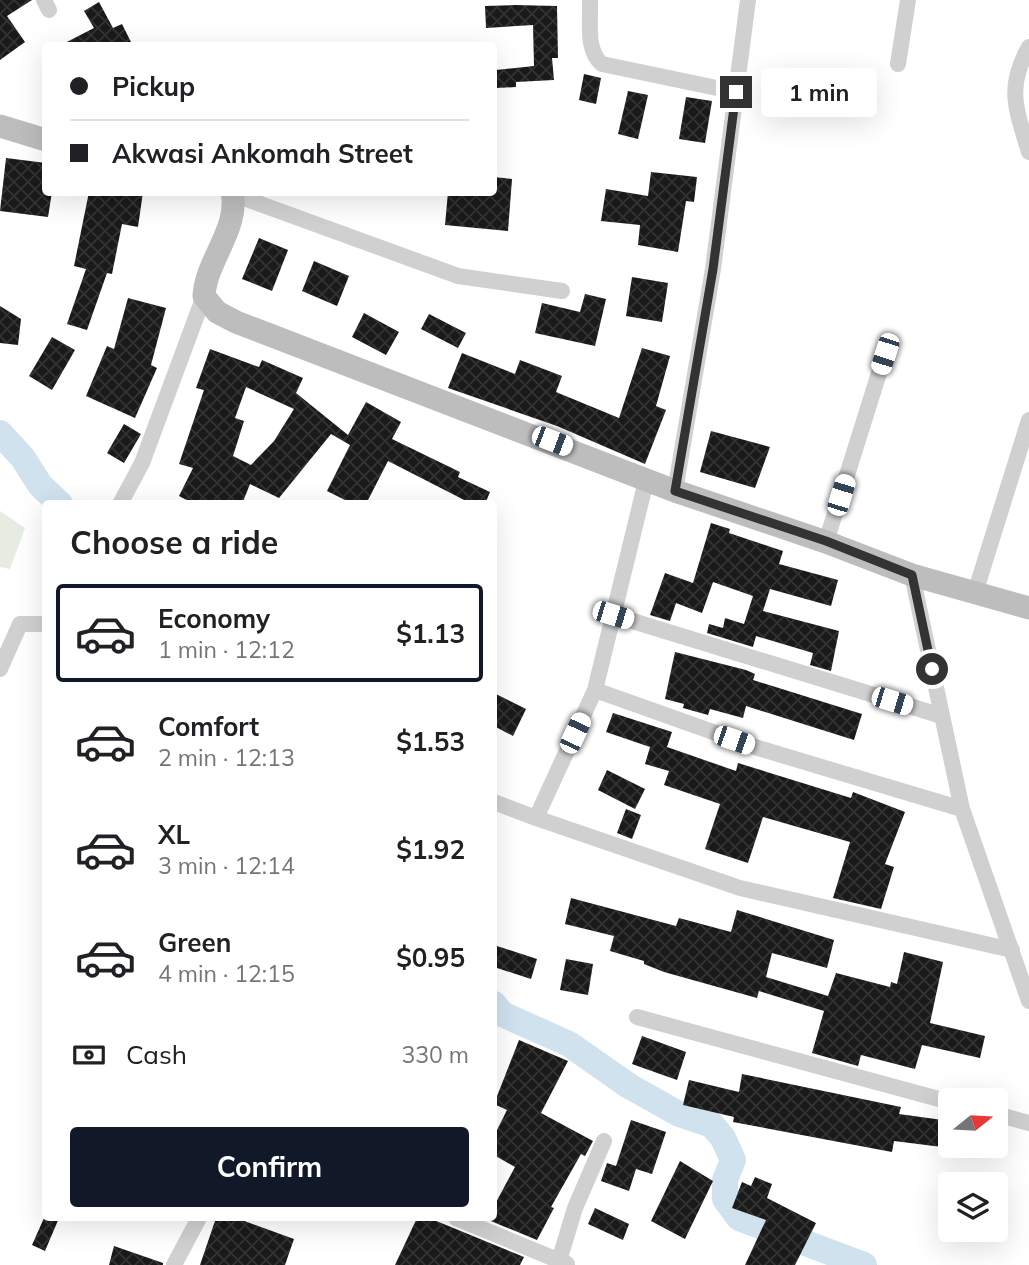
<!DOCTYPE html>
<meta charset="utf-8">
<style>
body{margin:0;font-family:Mulish,sans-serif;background:#f2f2f2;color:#202124;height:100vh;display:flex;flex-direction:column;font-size:26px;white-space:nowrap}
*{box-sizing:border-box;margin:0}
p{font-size:23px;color:#757577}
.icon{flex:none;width:38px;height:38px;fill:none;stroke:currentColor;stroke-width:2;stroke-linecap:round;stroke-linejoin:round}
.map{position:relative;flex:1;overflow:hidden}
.side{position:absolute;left:42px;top:500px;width:455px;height:721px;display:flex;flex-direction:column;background:#fff;border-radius:7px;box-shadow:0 7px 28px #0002}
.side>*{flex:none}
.hud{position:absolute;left:42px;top:42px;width:455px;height:154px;border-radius:7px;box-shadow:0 7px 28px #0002;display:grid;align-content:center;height:154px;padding:0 28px;background:#fff}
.needle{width:46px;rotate:72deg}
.controls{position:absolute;left:938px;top:1088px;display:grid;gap:14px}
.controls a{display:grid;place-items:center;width:70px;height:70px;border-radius:7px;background:#fff;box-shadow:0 7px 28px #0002;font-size:35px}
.end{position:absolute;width:32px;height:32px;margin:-16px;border:9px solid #333;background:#fff;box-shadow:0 0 0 4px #fff}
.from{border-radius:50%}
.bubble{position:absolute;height:49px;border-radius:7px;background:#fff;box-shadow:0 7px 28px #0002;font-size:23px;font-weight:700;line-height:49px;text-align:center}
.car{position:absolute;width:21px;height:42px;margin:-21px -10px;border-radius:9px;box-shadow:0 0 5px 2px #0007;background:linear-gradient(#fff 24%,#345 0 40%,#fff 0 76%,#345 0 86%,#fff 0)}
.hud b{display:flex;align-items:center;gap:24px;height:66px;font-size:26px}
.hud b+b{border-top:2px solid #e0e0e0}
.hud i{width:18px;height:18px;background:#202124}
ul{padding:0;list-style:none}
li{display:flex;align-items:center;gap:21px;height:98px;margin:0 14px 10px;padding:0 14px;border:4px solid transparent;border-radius:7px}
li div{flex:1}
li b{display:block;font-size:26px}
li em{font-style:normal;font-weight:700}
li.active{border-color:#111827}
li>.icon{width:63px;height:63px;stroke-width:1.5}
h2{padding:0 28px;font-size:32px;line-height:84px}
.pay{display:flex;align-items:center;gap:18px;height:77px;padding:0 28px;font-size:26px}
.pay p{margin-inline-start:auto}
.cta{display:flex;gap:14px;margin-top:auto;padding:14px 28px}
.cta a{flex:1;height:80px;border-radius:7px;background:#111827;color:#fff;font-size:28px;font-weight:700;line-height:80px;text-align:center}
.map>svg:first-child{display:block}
.garden{fill:#e6ecdf}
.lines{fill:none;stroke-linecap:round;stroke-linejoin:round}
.river{stroke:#cfe2ee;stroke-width:26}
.building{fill:url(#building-cross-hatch);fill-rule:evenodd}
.street{stroke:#d0d0d0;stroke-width:16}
.secondary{stroke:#bdbdbd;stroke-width:23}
.route{stroke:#333;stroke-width:9}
</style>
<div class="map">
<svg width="1029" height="1265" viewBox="0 0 1029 1265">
<defs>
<pattern id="building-cross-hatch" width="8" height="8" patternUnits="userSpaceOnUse" patternTransform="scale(1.75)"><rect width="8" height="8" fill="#1a1a1a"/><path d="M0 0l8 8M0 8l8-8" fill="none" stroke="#333"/></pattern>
</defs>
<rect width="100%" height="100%" fill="#fff"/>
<path class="garden" d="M0,511l25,17 -15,41 -10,-2z"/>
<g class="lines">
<path class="river" d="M0,433l23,25 17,27 20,19
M494,1004l8,10 67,30 60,42 50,28 33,11 11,13 10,22 -8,20v19l14,19 125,47"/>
</g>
<path class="building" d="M0,0h32l-25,16 18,26 -25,18z
M99,2l14,26 9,-4 11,22h-74l35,-18 -10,-17z
M515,5l42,1 1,52h-6l2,22 -38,2v5l-20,1v-18l38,-4 -1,-41 -47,3 -1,-22z
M584,74l17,4 -5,26 -17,-4z
M628,91l20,4 -10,44 -20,-5z
M686,97l26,4 -7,42 -26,-4z
M6,158l40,5v29h6l-4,25 -48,-6z
M651,172l46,5 -3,25 -8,-1 -8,51 -40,-7 2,-20 -39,-4 5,-32 42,7z
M494,177l18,2 -4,52 -63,-6 3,-33h46z
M89,192h54l-5,35 -16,-3 -10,50 -5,-1 -20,57 -20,-6 19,-55 -12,-3z
M259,238l29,12 -16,41 -30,-12z
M314,261l35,15 -12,30 -35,-15z
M632,277l36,6 -6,39 -36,-6z
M585,294l21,5 -11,47 -60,-13 7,-30 38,9z
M128,298l38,10 -15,57 6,3 -22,50 -49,-22 21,-50 7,3z
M0,306l21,13 -3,26 -18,-2z
M364,313l35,19 -13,23 -34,-18z
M429,314l37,19 -8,15 -37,-19z
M52,337l23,13 -23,40 -23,-14z
M642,348l28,8 -14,50 10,4 -21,54 -88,-38 -109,-38 14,-35 53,21 5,-14 42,16 -6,16 63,26z
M210,349l49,18 3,-7 41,18 -7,15 52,42 18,-33 35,20 -9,17 68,33 -2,5 32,15 -5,12h-13l-84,-43 -22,43h-13l-26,-13 23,-46 -19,-11 -52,64 -29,-14 -8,20h-48l-15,-8 14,-28 -14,-4 25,-74 -8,-2zM246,387l48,22 -20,32 -23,24 -18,-9 11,-35 -9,-3z
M124,424l17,10 -17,29 -17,-10z
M711,431l59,16 -15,41 -55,-16z
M711,523l19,6 -1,4 54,18 -4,13 59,16 -7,26 -61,-17 -7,22 76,20 -8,40 -21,-6 3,-12 -57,-17 -3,11 -46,-14 2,-9 14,4 2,-10 19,6 9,-28 -40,-14 -11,31 -26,-10 -6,18 -20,-6 15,-42 28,10z
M675,652l71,18 9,4 -2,6 109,34 -8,26 -108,-34 -3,12 -33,-9 -2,6 -25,-7 1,-4 -19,-5z
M494,693l32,16 -13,27 -19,-10z
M613,713l59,19 -5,15 69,24 2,-8 113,35 2,-6 52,20 -20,52 9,3 -13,42 -48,-11 17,-56 -87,-25 -15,46 -43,-14 15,-45 -56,-19 5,-14 -24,-7 5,-17 -44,-15z
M607,770l38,19 -10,20 -37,-19z
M626,809l15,6 -9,24 -15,-6z
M571,898l105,28 3,-8 52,14 6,-22 97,30 -7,28 -55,-15 -6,24 62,19 8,-23 54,14 1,-5 6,2 7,-32 39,10 -13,61 55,13 -5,22 -58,-13 -7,24 -54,-14 -3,11 -46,-13 12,-42 -65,-20 -2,7 -93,-26 -20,-8v-3l-34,-10 4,-15 -49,-12z
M494,945l43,14 -6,20 -37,-12z
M566,959l27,5 -5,31 -28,-5z
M642,1036l44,16 -9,28 -45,-16z
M519,1040l49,21 -27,52 52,28 -8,15 -4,-2 -30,53 3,1 -17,32 -51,-21 8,-1v-12l21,-39 -21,-12v-19l13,-26 -13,-6z
M742,1074l159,33 -2,7 51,7v27l-56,-7 -2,11 -159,-30 1,-5 -51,-12 6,-25 50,12z
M631,1120l35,12 -14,42 -16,-5 -7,22 -28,-10 6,-18 9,3z
M680,1161l33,20 -28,58 -34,-18z
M755,1177l17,7 -5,14 49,25 -21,42h-50l21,-45 -34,-12 10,-26 9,4z
M595,1208l34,16 -6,16 -35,-16z
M44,1218h15l-14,33 -13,-6z
M216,1218h20l58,21 -9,26h-85z
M417,1218h12l95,39 -4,8h-125z
M114,1246l49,17v2h-54z"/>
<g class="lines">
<path class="street" d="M44,0l5,10
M590,0c1,20 -5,50 12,64l134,28
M1029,47c-23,41 -13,62 0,105
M898,64l10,-64
M233,194l225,82 104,15
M647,477l-52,213 163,58 204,61
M675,491l38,-222 35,-269
M120,504l22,-41 62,-167
M826,542l59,-188
M912,575l50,234 67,192
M975,593l54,-173
M613,615l329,101
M0,669l20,-45h26
M494,802l42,16 59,-128
M536,818l204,70 272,62
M637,1017l313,85
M996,1114l33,9
M456,1218l111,46
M559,1261l16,-53 29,-67
M174,1265l25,-47"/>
<path class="secondary" d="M0,126l46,14
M232,192c8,36 -26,68 -28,104l13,16 19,10 439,169 151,51 86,33 117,33"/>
</g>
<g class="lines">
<path class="route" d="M736,92l-23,177 -38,222 151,50 86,34 20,94"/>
</g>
</svg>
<div class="controls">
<a><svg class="needle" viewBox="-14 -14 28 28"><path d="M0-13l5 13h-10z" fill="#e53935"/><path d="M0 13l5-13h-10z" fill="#757577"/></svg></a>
<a><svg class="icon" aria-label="layers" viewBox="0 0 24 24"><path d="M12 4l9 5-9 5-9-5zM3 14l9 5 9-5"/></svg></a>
</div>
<i class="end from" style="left:932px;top:669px"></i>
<i class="end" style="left:736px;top:92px"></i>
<div class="bubble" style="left:761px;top:68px;width:116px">1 min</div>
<i class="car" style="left:885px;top:354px;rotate:198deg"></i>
<i class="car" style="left:552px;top:441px;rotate:111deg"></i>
<i class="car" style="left:841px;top:495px;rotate:17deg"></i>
<i class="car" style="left:613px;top:615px;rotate:107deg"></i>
<i class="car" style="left:892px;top:701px;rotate:107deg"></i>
<i class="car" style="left:575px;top:733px;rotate:25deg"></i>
<i class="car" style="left:734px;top:740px;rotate:109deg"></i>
<div class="hud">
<b><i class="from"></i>Pickup</b>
<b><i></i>Akwasi Ankomah Street</b>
</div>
<section class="side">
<h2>Choose a ride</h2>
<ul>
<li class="active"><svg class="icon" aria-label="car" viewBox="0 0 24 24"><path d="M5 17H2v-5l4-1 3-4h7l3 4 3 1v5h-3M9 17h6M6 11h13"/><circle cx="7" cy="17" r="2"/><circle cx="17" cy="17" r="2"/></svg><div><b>Economy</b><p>1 min · 12:12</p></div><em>$1.13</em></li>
<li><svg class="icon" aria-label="car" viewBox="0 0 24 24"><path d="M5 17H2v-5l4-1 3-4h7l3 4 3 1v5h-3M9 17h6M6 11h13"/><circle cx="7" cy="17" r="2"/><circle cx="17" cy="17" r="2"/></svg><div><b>Comfort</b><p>2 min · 12:13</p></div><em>$1.53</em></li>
<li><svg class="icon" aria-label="car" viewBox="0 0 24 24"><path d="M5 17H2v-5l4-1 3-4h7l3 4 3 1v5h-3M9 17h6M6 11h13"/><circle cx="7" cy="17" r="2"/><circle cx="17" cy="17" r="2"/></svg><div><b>XL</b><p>3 min · 12:14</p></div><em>$1.92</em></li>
<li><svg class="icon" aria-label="car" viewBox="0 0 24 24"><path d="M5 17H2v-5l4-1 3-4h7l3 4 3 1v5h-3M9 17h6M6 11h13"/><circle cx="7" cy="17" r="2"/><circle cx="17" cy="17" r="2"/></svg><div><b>Green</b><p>4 min · 12:15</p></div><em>$0.95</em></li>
</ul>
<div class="pay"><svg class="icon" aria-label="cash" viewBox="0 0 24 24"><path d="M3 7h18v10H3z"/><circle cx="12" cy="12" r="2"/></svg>Cash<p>330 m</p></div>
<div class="cta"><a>Confirm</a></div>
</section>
</div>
